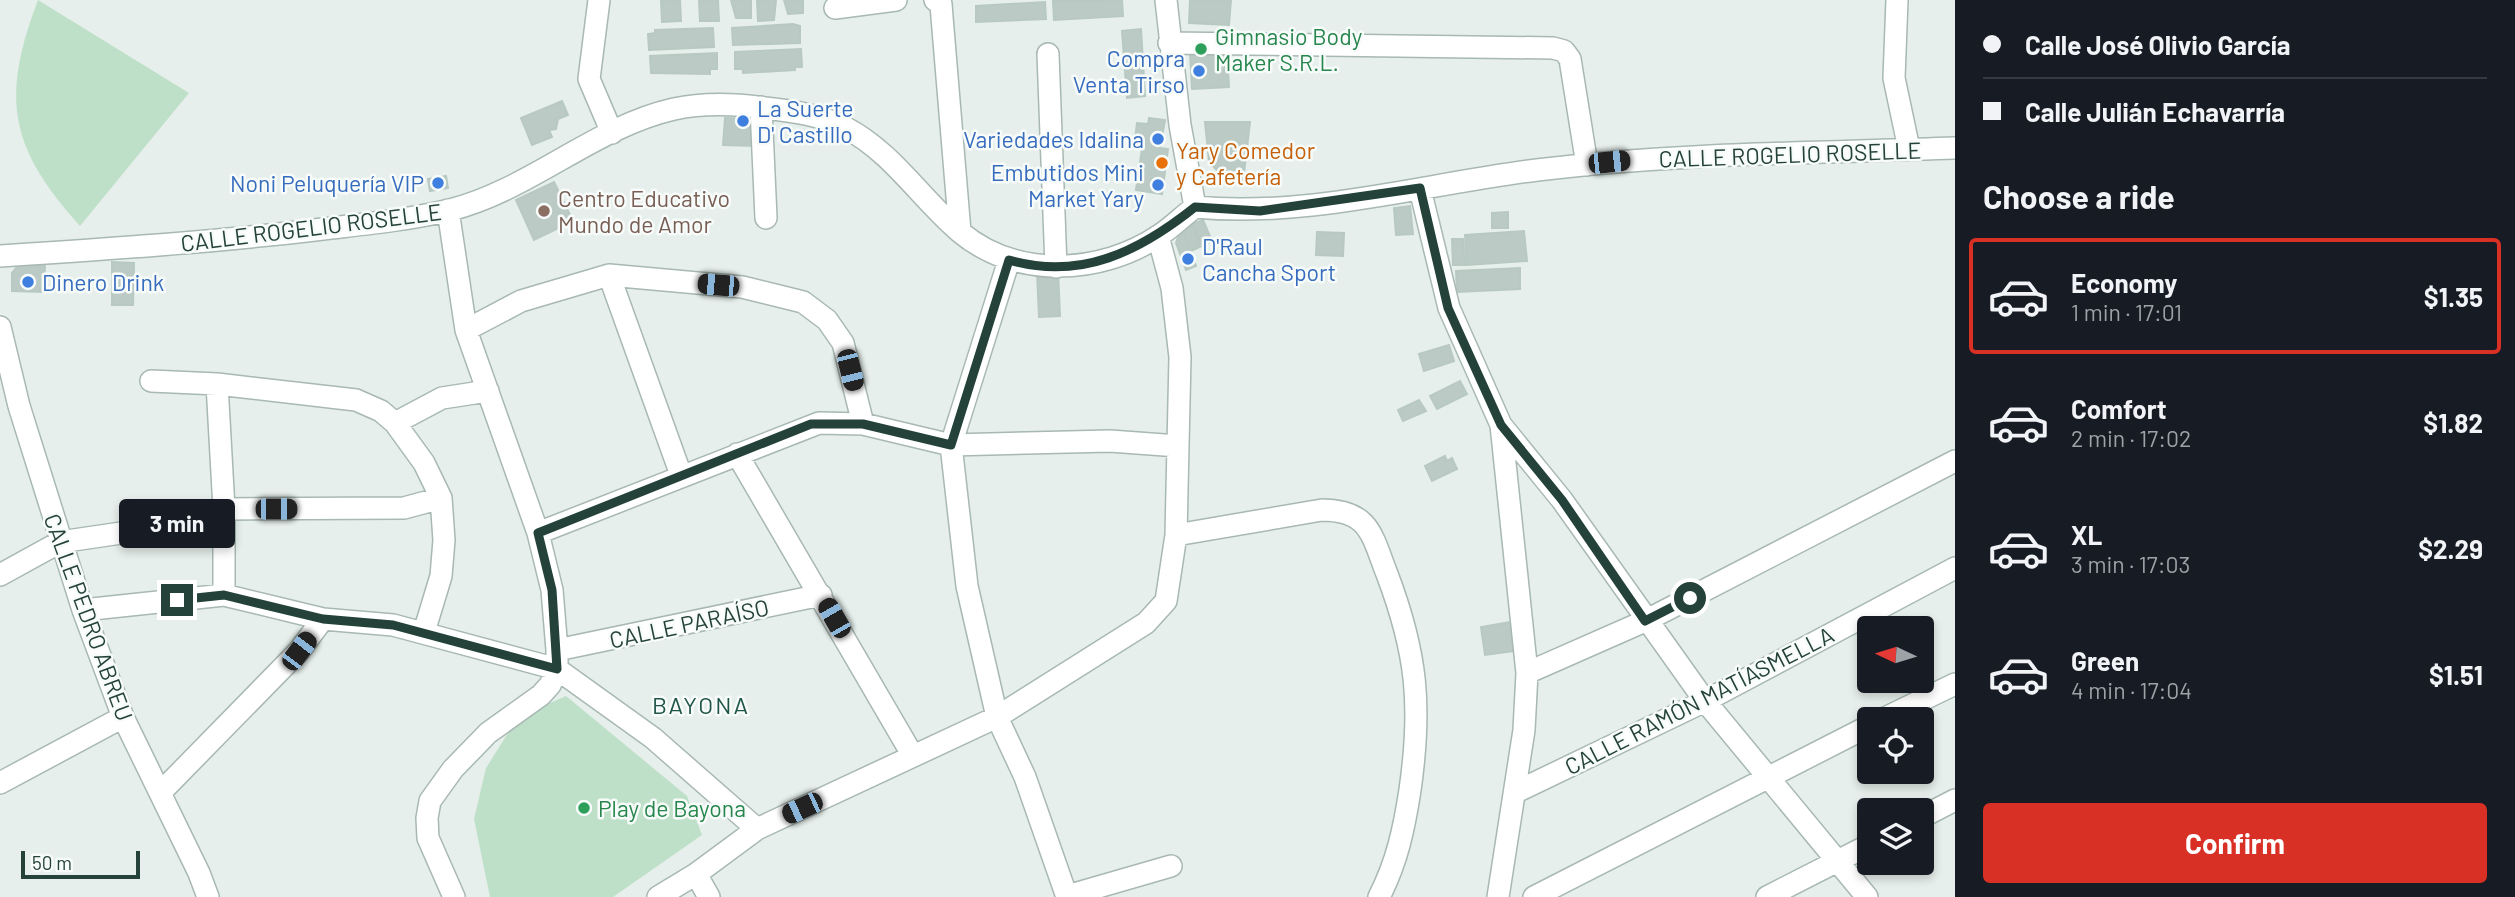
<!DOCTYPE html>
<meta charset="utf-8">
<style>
body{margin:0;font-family:Barlow,sans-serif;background:#242831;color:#f1f3f6;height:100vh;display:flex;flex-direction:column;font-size:26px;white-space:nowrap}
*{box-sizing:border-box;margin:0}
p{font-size:23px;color:#9ea1a6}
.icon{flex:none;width:38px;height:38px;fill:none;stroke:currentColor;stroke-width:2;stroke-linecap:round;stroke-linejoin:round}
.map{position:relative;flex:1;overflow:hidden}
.panel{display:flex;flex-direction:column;background:#171b24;width:560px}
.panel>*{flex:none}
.top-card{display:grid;align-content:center;height:154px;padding:0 28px;background:#171b24}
.needle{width:46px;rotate:274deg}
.buttons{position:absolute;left:1857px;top:616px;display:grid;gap:14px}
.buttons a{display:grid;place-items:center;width:77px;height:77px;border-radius:7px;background:#171b24;box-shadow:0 4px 10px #0003;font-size:35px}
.scale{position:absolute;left:21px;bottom:18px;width:119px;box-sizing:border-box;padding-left:7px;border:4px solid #24423a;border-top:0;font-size:19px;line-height:24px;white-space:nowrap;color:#24423a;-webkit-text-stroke:5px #f7fbf9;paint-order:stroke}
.end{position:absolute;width:32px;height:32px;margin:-16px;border:9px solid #24423a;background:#fff;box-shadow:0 0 0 4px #fff}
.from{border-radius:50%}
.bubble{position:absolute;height:49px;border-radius:7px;background:#171b24;box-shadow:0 4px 10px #0003;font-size:23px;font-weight:700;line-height:49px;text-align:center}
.car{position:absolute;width:21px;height:42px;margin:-21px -10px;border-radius:9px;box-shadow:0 0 5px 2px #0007;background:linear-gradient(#222 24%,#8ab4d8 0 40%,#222 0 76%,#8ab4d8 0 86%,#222 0)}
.top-card b{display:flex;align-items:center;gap:24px;height:66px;font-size:26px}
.top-card b+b{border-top:2px solid #363941}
.top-card i{width:18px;height:18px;background:#f1f3f6}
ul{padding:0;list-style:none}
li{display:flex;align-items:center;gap:21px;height:116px;margin:0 14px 10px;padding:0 14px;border:4px solid transparent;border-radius:7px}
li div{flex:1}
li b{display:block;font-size:26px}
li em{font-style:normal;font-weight:700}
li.current{border-color:#d93025}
li>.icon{width:63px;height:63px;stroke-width:1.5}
h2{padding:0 28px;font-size:32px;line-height:84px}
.primary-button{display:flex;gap:14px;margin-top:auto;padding:14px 28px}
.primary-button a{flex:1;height:80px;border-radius:7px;background:#d93025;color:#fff;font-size:28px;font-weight:700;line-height:80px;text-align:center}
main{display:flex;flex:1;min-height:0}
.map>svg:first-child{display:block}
.green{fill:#bfe0c8}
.building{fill:#bbcac4;stroke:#b8c9c2;stroke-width:2}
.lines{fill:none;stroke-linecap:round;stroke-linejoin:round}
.minor-casing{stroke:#a8b8b2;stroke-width:24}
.minor{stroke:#fff;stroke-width:21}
.route{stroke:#24423a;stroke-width:9}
.leisure-dot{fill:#2e9e5b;stroke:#f7fbf9;stroke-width:2.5}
.shop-dot{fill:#3f7fe0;stroke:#f7fbf9;stroke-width:2.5}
.food-dot{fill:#e8710a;stroke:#f7fbf9;stroke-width:2.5}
.education-dot{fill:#8d6e63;stroke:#f7fbf9;stroke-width:2.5}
.labels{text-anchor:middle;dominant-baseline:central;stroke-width:5;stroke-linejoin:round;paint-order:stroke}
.leisure-label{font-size:23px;fill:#27864d;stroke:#f7fbf9;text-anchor:start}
.shop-label{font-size:23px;fill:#366cbe;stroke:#f7fbf9;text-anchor:end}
.food-label{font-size:23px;fill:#c56008;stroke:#f7fbf9;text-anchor:start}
.street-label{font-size:23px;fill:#24423a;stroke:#f7fbf9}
.education-label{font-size:23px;fill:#785e54;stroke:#f7fbf9;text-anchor:start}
.neighbourhood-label{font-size:24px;letter-spacing:2px;fill:#1f5548;stroke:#f7fbf9}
</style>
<main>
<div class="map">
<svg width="1955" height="897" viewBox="0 0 1955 897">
<rect width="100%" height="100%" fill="#e6efeb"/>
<path class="green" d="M38,0l151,93 -109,133c-70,-78 -80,-126 -42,-226z
M566,696l121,100 15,39 -89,62h-123l-16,-78 12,-51 32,-51z"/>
<path class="building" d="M661,0h19l1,21 -19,1z
M699,0h19l1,21h-19z
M731,0h20v18h-15z
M757,0h19l-2,20 -16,1z
M784,0h19v13l-15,1z
M1122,0l1,16 -69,4 -1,-19z
M1190,0h41l-2,25 -40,-2z
M1045,2l1,17 -70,3v-16z
M793,24l7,2v17l-67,2 -1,-17z
M713,28l1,19 -65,3 -1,-16 7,-1v-3z
M1141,29l4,67 -18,2 -5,-67z
M801,49l1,18h-7v3l-52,3v-4h-8v-17z
M1227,50l2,37 -37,2 -2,-37z
M717,53v16h-7v5l-59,-1 -1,-17z
M562,101l6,14 -10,4 -2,10 -7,1 3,7 -20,8 -11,-27z
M725,118l32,1 -1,27 -33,-1z
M1149,118l16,2 -5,28 8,1 -6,45 -26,-4 6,-41 -8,-2 3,-24 11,1z
M1205,122h45l-7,60 -24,-9 -10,-12z
M446,176l2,12 -18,3 -2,-12z
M554,182l19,39 -39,19 -18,-40z
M1410,206l3,28 -17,1 -2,-27z
M1508,212v16h-16v-15z
M1203,220l9,21 -10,5 -10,-22z
M1192,224l10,22 -11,5 -7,-18z
M1524,231l3,30 -60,4 -2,-30z
M1317,232l27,1 -1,23 -27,-1z
M1184,233l12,33 -10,4 -10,-27 3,-9z
M1452,239h11l2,26h-12z
M112,262l22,1 -1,42h-21z
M19,264l26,1 -1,27 -32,-1v-18z
M1520,268v21l-63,3 -1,-21z
M1058,271l2,45 -21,1 -2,-45z
M1449,345l5,16 -30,10 -5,-17z
M1460,381l7,13 -30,15 -7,-13z
M1419,400l7,11 -23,10 -5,-11z
M1445,456l2,5 5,-3 5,11 -25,12 -7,-15z
M1511,622l4,29 -30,4 -4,-28z"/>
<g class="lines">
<defs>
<path id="minor" d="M599,0l-10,79 23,54
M935,0l6,4 1,13 18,215
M1166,0l14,125 15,82
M1897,0l-3,78 15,71
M835,8l61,-8
M1169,43l384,5 11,3 6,8 17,106
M1048,54l8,213
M761,107l5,111
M1420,189l29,119 52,117 61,75 143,201 162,196
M448,210l18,120 72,203 14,57 5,60v19l-7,16 -9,10 -53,38 -35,36 -23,32 -3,17 1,20 26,59
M0,256c108,-7 215,-14 323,-27 42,-5 85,-9 127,-19 80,-20 144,-83 224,-101 28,-6 63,-5 91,-1 27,3 57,7 81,20 46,24 75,71 114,104 56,47 141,43 200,3 12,-8 23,-19 35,-28 114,11 229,-23 342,-37 138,-17 279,-17 418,-22
M1009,260l-58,185 16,141 30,131 28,60 42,120
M609,275l72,200
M0,327l19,79 64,204 40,107 76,156 9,24
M466,330l55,-29 88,-26 133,12 61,15 24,18 16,23 20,81
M151,381l66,3 139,16 25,11 14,12 29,40 17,35 3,42 -3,36 -17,56
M217,384l7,125 180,-1 37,-10
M395,423l47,-25 46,-7
M737,454l176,302
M538,533l281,-110 44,1 88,21 159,-4 68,5
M1176,535l146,-25c48,0 50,26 65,64 30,79 35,132 23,216 -6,39 -13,72 -31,107
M0,575l60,-33 95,-14
M224,595v-86
M83,610l141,-15 99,24 70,6 164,44 96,69 104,91
M557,650l264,-55
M1527,673l118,-52 310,-160
M1883,719l72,-35
M0,783l123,-66
M1516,792l189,-91 250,-133
M160,793l139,-142 24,-32
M1922,817l33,-17
M696,874l13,23
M1067,896l104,-30
M658,897l38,-23 61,-45 240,-112 149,-94 20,-22 10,-66 4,-178 -8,-69 -14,-52
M1498,897l26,-167 3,-57 -26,-248
M1534,897l335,-171
M1767,897l102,-52"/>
</defs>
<use href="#minor" class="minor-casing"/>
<use href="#minor" class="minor"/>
</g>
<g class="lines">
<path class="route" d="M177,600l47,-5 99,24 70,6 164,44 -5,-79 -14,-57 273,-109h52l88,21 58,-185c72,21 131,-9 186,-53l65,4 160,-23 28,120 53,117 61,75 83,121 45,-23"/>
</g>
<g class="leisure-dot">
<circle cx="1201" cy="49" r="7"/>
<circle cx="584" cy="808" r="7"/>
</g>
<g class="shop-dot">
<circle cx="1199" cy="71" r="7"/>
<circle cx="743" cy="121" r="7"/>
<circle cx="1158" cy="139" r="7"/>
<circle cx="438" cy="183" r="7"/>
<circle cx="1158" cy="185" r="7"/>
<circle cx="1188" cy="259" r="7"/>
<circle cx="28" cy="282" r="7"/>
</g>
<circle class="food-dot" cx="1162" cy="163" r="7"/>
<circle class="education-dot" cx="544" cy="211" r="7"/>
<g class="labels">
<g class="leisure-label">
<text x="1215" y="36">Gimnasio Body<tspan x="1215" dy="26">Maker S.R.L.</tspan></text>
<text x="598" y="808">Play de Bayona</text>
</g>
<g class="shop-label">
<text x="1185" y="58">Compra<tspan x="1185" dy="26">Venta Tirso</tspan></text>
<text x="757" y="108" text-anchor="start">La Suerte<tspan x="757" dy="26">D' Castillo</tspan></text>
<text x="1144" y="139">Variedades Idalina</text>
<text x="1144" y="172">Embutidos Mini<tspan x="1144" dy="26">Market Yary</tspan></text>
<text x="424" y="183">Noni Peluquería VIP</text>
<text x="1202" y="246" text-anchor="start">D'Raul<tspan x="1202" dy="26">Cancha Sport</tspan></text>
<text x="42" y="282" text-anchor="start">Dinero Drink</text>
</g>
<g class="food-label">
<text x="1176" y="150">Yary Comedor<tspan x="1176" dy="26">y Cafetería</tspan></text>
</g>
<g class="street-label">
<text transform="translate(1790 154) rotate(-2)">CALLE ROGELIO ROSELLE</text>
<text transform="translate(311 227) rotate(-7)">CALLE ROGELIO ROSELLE</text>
<text transform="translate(89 617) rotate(70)">CALLE PEDRO ABREU</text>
<text transform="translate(689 623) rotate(-12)">CALLE PARAÍSO</text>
<text transform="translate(1699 700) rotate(-27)">CALLE RAMÓN MATÍASMELLA</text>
</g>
<g class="education-label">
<text x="558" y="198">Centro Educativo<tspan x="558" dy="26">Mundo de Amor</tspan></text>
</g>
<g class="neighbourhood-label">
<text x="701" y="704">BAYONA</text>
</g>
</g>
</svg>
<div class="buttons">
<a><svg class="needle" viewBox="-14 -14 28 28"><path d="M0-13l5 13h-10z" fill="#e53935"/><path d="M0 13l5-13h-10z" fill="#9ea1a6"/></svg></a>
<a><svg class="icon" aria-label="locate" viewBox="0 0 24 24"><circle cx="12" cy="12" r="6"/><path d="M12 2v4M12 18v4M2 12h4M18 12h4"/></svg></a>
<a><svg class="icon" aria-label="layers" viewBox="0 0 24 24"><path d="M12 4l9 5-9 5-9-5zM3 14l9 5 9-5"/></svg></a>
</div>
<div class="scale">50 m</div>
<i class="end from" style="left:1690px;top:598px"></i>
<i class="end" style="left:177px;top:600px"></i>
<div class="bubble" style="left:119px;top:499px;width:116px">3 min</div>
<i class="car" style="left:1609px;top:162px;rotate:84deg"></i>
<i class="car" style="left:718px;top:285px;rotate:275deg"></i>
<i class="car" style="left:850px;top:370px;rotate:166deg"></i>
<i class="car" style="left:276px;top:509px;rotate:90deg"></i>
<i class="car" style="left:834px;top:618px;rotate:330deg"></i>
<i class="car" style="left:299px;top:651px;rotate:37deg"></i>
<i class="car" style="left:802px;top:808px;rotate:245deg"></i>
</div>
<section class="panel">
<div class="top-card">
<b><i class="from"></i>Calle José Olivio García</b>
<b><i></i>Calle Julián Echavarría</b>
</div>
<h2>Choose a ride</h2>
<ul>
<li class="current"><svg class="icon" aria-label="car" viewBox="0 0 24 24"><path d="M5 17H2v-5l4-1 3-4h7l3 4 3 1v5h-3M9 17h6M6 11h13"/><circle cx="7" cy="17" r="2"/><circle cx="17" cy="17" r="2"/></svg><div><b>Economy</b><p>1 min · 17:01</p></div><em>$1.35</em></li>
<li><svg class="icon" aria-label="car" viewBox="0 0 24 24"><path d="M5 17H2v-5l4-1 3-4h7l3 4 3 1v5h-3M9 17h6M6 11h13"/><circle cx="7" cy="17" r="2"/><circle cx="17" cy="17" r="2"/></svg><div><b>Comfort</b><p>2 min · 17:02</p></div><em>$1.82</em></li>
<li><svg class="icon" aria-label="car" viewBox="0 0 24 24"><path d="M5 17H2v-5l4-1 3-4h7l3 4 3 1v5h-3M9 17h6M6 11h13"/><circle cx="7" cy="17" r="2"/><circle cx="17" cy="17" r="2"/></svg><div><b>XL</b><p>3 min · 17:03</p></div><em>$2.29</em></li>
<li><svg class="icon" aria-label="car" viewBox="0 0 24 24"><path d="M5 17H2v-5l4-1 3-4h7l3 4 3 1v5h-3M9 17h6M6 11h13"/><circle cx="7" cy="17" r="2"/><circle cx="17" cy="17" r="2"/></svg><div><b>Green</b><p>4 min · 17:04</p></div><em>$1.51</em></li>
</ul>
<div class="primary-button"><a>Confirm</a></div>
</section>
</main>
